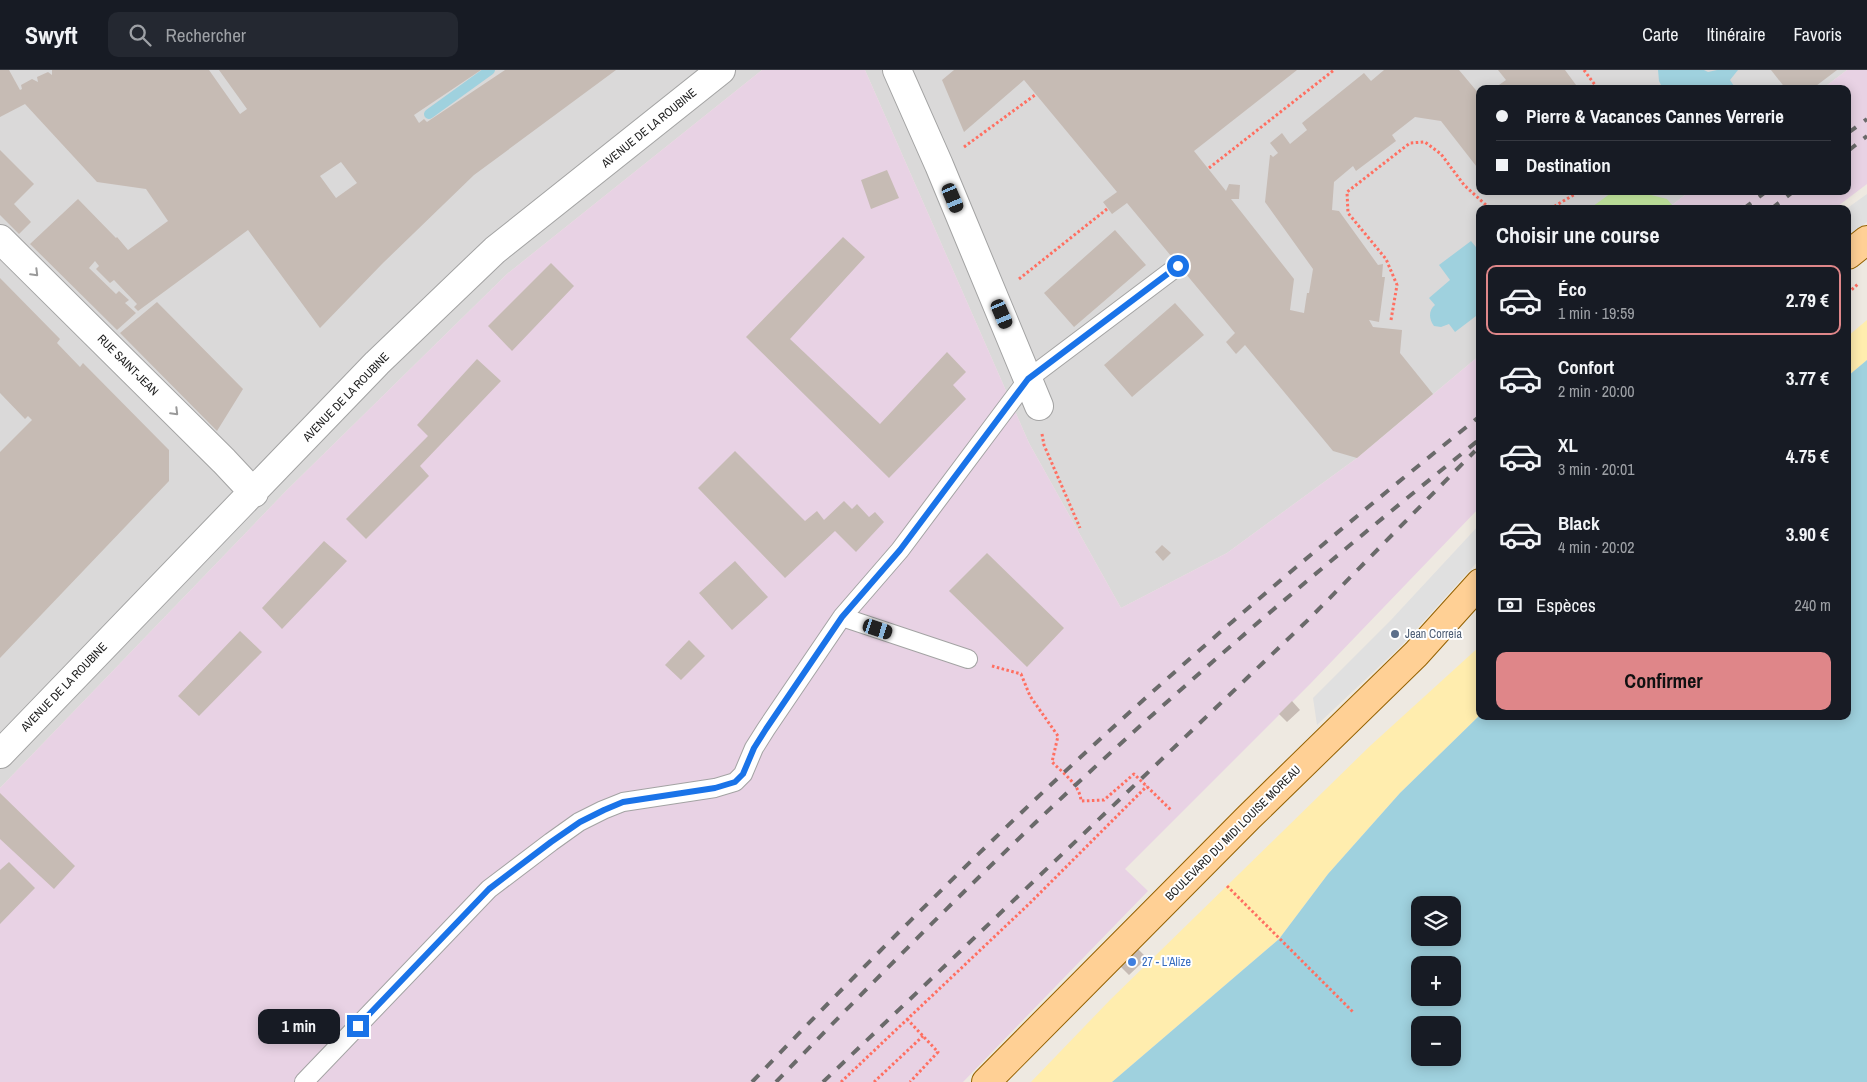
<!DOCTYPE html>
<html lang="fr">
<meta charset="utf-8">
<style>
body{margin:0;font-family:"Archivo Narrow",sans-serif;background:#242831;color:#f1f3f6;height:100vh;display:flex;flex-direction:column;font-size:19px;white-space:nowrap}
*{box-sizing:border-box;margin:0}
p{font-size:16px;color:#9ea1a6}
.icon{flex:none;width:28px;height:28px;fill:none;stroke:currentColor;stroke-width:2;stroke-linecap:round;stroke-linejoin:round}
.map{position:relative;flex:1;overflow:hidden}
.sheet{position:absolute;left:1476px;top:135px;width:375px;height:515px;display:flex;flex-direction:column;background:#171b24;border-radius:10px;box-shadow:0 2px 12px #0003}
.sheet>*{flex:none}
.top-card{position:absolute;left:1476px;top:15px;width:375px;height:110px;border-radius:10px;box-shadow:0 2px 12px #0003;display:grid;align-content:center;height:110px;padding:0 20px;background:#171b24}
.fabs{position:absolute;left:1411px;top:826px;display:grid;gap:10px}
.fabs a{display:grid;place-items:center;width:50px;height:50px;border-radius:10px;background:#171b24;box-shadow:0 2px 12px #0003;font-size:25px}
.end{position:absolute;width:22px;height:22px;margin:-11px;border:6px solid #1a73e8;background:#fff;box-shadow:0 0 0 2px #fff}
.from{border-radius:50%}
.bubble{position:absolute;height:35px;border-radius:10px;background:#171b24;box-shadow:0 2px 12px #0003;font-size:16px;font-weight:700;line-height:35px;text-align:center}
.car{position:absolute;width:15px;height:30px;margin:-15px -8px;border-radius:6px;box-shadow:0 0 4px 1px #0007;background:linear-gradient(#222 24%,#8ab4d8 0 40%,#222 0 76%,#8ab4d8 0 86%,#222 0)}
.top-card b{display:flex;align-items:center;gap:18px;height:48px;font-size:19px}
.top-card b+b{border-top:1px solid #363941}
.top-card i{width:12px;height:12px;background:#f1f3f6}
ul{padding:0;list-style:none}
li{display:flex;align-items:center;gap:15px;height:70px;margin:0 10px 8px;padding:0 10px;border:2px solid transparent;border-radius:10px}
li div{flex:1}
li b{display:block;font-size:19px}
li em{font-style:normal;font-weight:700}
li.on{border-color:#df8689}
li>.icon{width:45px;height:45px;stroke-width:1.5}
h2{padding:0 20px;font-size:22px;line-height:60px}
.pay{display:flex;align-items:center;gap:12px;height:55px;padding:0 20px;font-size:19px}
.pay p{margin-inline-start:auto}
.action{display:flex;gap:10px;margin-top:auto;padding:10px 20px}
.action a{flex:1;height:58px;border-radius:10px;background:#df8689;color:#111;font-size:20px;font-weight:700;line-height:58px;text-align:center}
header{display:flex;align-items:center;gap:30px;box-sizing:border-box;height:70px;padding:0 25px;background:#171b24;border-bottom:1px solid #363941}
header strong{font-size:24px}
nav{display:flex;gap:28px;margin-inline-start:auto;font-size:18px}
.search{width:350px;height:45px;background:#242831;display:flex;align-items:center;gap:12px;box-sizing:border-box;padding:0 18px;border-radius:10px;color:#9ea1a6;font-size:19px}
.map>svg:first-child{display:block}
.residential{fill:#dad9d9}
.industrial{fill:#e8d2e4}
.grass{fill:#c8eca3}
.sand{fill:#ffedae}
.parking{fill:#e0e0e0}
.water{fill:#9fd1de;fill-rule:evenodd}
.lines{fill:none;stroke-linecap:round;stroke-linejoin:round}
.stream{stroke:#9fd1de;stroke-width:10}
.building{fill:#c6bbb4;fill-rule:evenodd}
.lane-casing{stroke:#a3a3a3;stroke-width:20}
.street-casing{stroke:#a3a3a3;stroke-width:30}
.primary-casing{stroke:#946100;stroke-width:30}
.path{stroke:#ff6f61;stroke-width:3;stroke-dasharray:2.5 2.5;stroke-linecap:butt}
.lane{stroke:#fff;stroke-width:18}
.street{stroke:#fff;stroke-width:28}
.primary{stroke:#ffd095;stroke-width:28}
.rail{stroke:#6a6a6a;stroke-width:4;stroke-dasharray:10 10;stroke-linecap:butt}
.oneway{stroke:#999}
.route{stroke:#1a73e8;stroke-width:6}
.service-dot{fill:#5c6f8a;stroke:#fff;stroke-width:2}
.shop-dot{fill:#3f7fe0;stroke:#fff;stroke-width:2}
.labels{text-anchor:middle;dominant-baseline:central;stroke-width:4;stroke-linejoin:round;paint-order:stroke}
.street-label{font-size:12px;fill:#1c1c1c;stroke:#fff}
.service-label{font-size:12px;fill:#4e5e75;stroke:#fff;text-anchor:start}
.shop-label{font-size:12px;fill:#366cbe;stroke:#fff;text-anchor:start}
</style>
<header>
<strong>Swyft</strong>
<div class="search"><svg class="icon" aria-label="search" viewBox="0 0 24 24"><circle cx="10" cy="10" r="6"/><path d="M15 15l6 6"/></svg>Rechercher</div>
<nav><a>Carte</a><a>Itinéraire</a><a>Favoris</a></nav>
</header>
<div class="map">
<svg width="1867" height="1012" viewBox="0 0 1867 1012">
<rect width="100%" height="100%" fill="#eee9e1"/>
<path class="residential" d="M0,0h762l-255,204 -221,217 -286,297z
M865,0h982l-25,19h-342v102h210l-23,18h-187v146l-123,103 -130,95 -106,55 -92,-165z"/>
<path class="industrial" d="M762,0h103l164,373 92,165 106,-55 130,-95 123,-103v152l-169,176 -186,186 23,22 -185,191h-963v-294l286,-297 221,-217z
M1847,0h20v114l-33,25h-167l23,-18h158v-102h-26z"/>
<path class="grass" d="M1614,121h34l3,4 16,4 5,6 -5,4h-78z"/>
<path class="sand" d="M1867,250v40l-19,16v-40z
M1480,576v69l-80,78 -72,81 -49,65 -167,143h-81l79,-82 260,-254z"/>
<path class="parking" d="M1867,124v28l-19,14 -2,-27z
M1480,454v35l-79,87 -84,79 -4,-27 77,-77z"/>
<path class="water" d="M1658,0h46l4,2 9,-2h21l-8,10 6,9h-73l-4,-8z
M1471,171l9,11 -1,48 1,13 -25,19 -6,-8 -8,3 -7,-1c-5,-7 -6,-15 1,-21l-6,-7 21,-18 -11,-15z
M1867,290v722h-755l167,-143 49,-65 72,-81 80,-78v1h368v-340zM1420,835h32v33h-32zM1420,895h32v33h-32zM1420,955h32v33h-32z"/>
<g class="lines">
<path class="stream" d="M429,44l61,-44"/>
</g>
<path class="building" d="M0,0h9l11,20 2,-1 -1,-4 11,-6 6,3 -1,-5 11,-5 4,3v-5h157l31,44 7,-5 -28,-39h262l-67,45 5,8 5,-4 3,3 78,-52h111l-142,105 -91,88 -63,65 -72,-98 -110,81 -4,-4 3,-3 -23,-24 -4,3 -14,-14 3,-3 -4,-5 -6,7 27,26 3,-3 10,9 -4,3 11,10 -19,17 -87,-86 48,-45 38,39 1,-1 11,13 40,-29 -22,-32 -49,-7 -72,-78 -25,13zM341,92l16,21 -21,15 -16,-22z
M954,0h343l-103,81 32,40 3,-7 11,1 -1,14h-8l63,80 -4,31 14,3 3,-20h2l4,-24 -48,-67 5,-47h1l2,2 5,-4 -8,-10 12,-10 8,11 17,-14 -5,-7 62,-50 7,8 13,-11h75l21,25v76l-39,-50 -26,-4 -23,18 4,6 -40,30 -3,-5 -19,16 -2,28 7,1 39,54 5,-1 -1,13h3l-6,45 -10,-2 4,7 29,3 -2,23 33,41 -76,64 -24,-7 -88,-106 -9,9 -10,-12 9,-9 -108,-130 -15,11 -9,-12 14,-10 -93,-112 -60,52 -22,-52z
M1498,0h67l14,19h-82l-1,-2 10,-7z
M1771,0h66l-25,19h-26z
M0,80l34,34 -20,20 17,18 -12,12 -19,-19z
M887,100l12,28 -28,11 -10,-29z
M1115,160l31,35 -72,62 -30,-34z
M843,167l22,20 -75,82 90,85 67,-72 19,20 -13,13 13,14 -77,79 -143,-141z
M551,193l23,23 -62,65 -24,-25z
M0,208l60,61 -3,4 23,24 3,-4 86,87v31l-169,177v-206l32,-32 -4,-4 -3,3 -25,-26z
M157,232l86,87 -26,42 -97,-98z
M1175,233l29,32 -72,62 -28,-32z
M477,289l24,22 -81,85 9,10 -63,63 -20,-20 82,-83 -11,-11z
M735,381l70,70 12,-10 7,9 20,-19 8,8 5,-5 12,13 6,-5 9,10 -28,30 -21,-21 -50,47 -87,-90z
M324,471l23,20 -65,68 -20,-21z
M1162,475l9,8 -8,8 -8,-9z
M987,483l77,75 -37,39 -78,-76z
M735,491l33,36 -36,33 -33,-37z
M240,561l22,21 -63,64 -21,-20z
M689,570l16,16 -24,24 -16,-15z
M1292,631l8,9 -13,12 -8,-8z
M0,723l75,73 -21,23 -54,-50z
M9,792l26,26 -35,36v-54z
M1135,876l12,12 -18,17 -10,-10z"/>
<g class="lines">
<defs>
<path id="lane" d="M842,547l126,42
M304,1012l185,-193 62,-47 28,-20 24,-12 20,-8 92,-14 20,-6 8,-8 11,-26 12,-19 76,-112 58,-67 128,-171 150,-113"/>
<path id="street" d="M897,0l42,95 100,241
M0,169l224,222 30,32
M0,684l377,-391 118,-113 226,-180"/>
<path id="primary" d="M1848,185l19,-15
M986,1012l262,-264 168,-164 64,-71"/>
</defs>
<use href="#lane" class="lane-casing"/>
<use href="#street" class="street-casing"/>
<use href="#primary" class="primary-casing"/>
<path class="path" d="M1584,0l14,19
M964,77l71,-52
M1209,98l125,-98
M1550,139l30,-18
M1019,209l88,-70
M1848,223l10,-9
M1391,250l6,-35 -11,-26 -38,-46 -1,-21 63,-49 15,-1 16,12 23,31 23,21 10,3
M1042,364l2,11 36,83
M992,596l29,8 9,22 28,40 -6,26c11,11 28,23 29,39l23,-1 30,-26 38,37
M1227,816l127,127
M907,949l31,33 -28,30
M841,1012l189,-179 117,-117
M874,1012l49,-46"/>
<use href="#lane" class="lane"/>
<use href="#street" class="street"/>
<use href="#primary" class="primary"/>
<path class="rail" d="M1848,63l19,-14
M1848,81l19,-15
M1743,139l24,-18
M1771,139l23,-18
M752,1012c88,-92 178,-182 270,-270 146,-139 301,-270 458,-396
M776,1012c84,-87 170,-174 258,-258 142,-135 293,-262 446,-385
M823,1012l486,-463 166,-168"/>
</g>
<defs><path id="oneway-chevron" d="M-2-3.5L2.5 0L-2 3.5" fill="none" stroke-width="1.6" stroke-linecap="round" stroke-linejoin="round" transform="scale(1.25)"/></defs>
<g class="oneway">
<use href="#oneway-chevron" transform="translate(35 203) rotate(45)"/>
<use href="#oneway-chevron" transform="translate(175 342) rotate(45)"/>
</g>
<g class="lines">
<path class="route" d="M358,956l131,-137 62,-47 29,-20 24,-12 19,-8 92,-14 20,-6 8,-8 11,-26 12,-19 76,-112 58,-67 128,-171 150,-113"/>
</g>
<circle class="service-dot" cx="1395" cy="564" r="5"/>
<circle class="shop-dot" cx="1132" cy="892" r="5"/>
<g class="labels">
<g class="street-label">
<text transform="translate(649 58) rotate(-39)">AVENUE DE LA ROUBINE</text>
<text transform="translate(128 295) rotate(45)">RUE SAINT-JEAN</text>
<text transform="translate(346 327) rotate(-46)">AVENUE DE LA ROUBINE</text>
<text transform="translate(64 617) rotate(-46)">AVENUE DE LA ROUBINE</text>
<text transform="translate(1233 763) rotate(-45)">BOULEVARD DU MIDI LOUISE MOREAU</text>
</g>
<g class="service-label">
<text x="1405" y="564">Jean Correia</text>
</g>
<g class="shop-label">
<text x="1142" y="892">27 - L'Alize</text>
</g>
</g>
</svg>
<div class="fabs">
<a><svg class="icon" aria-label="layers" viewBox="0 0 24 24"><path d="M12 4l9 5-9 5-9-5zM3 14l9 5 9-5"/></svg></a>
<a>+</a>
<a>−</a>
</div>
<i class="end from" style="left:1178px;top:196px"></i>
<i class="end" style="left:358px;top:956px"></i>
<div class="bubble" style="left:258px;top:939px;width:82px">1 min</div>
<i class="car" style="left:953px;top:128px;rotate:157deg"></i>
<i class="car" style="left:1002px;top:244px;rotate:157deg"></i>
<i class="car" style="left:878px;top:559px;rotate:108deg"></i>
<div class="top-card">
<b><i class="from"></i>Pierre &amp; Vacances Cannes Verrerie</b>
<b><i></i>Destination</b>
</div>
<section class="sheet">
<h2>Choisir une course</h2>
<ul>
<li class="on"><svg class="icon" aria-label="car" viewBox="0 0 24 24"><path d="M5 17H2v-5l4-1 3-4h7l3 4 3 1v5h-3M9 17h6M6 11h13"/><circle cx="7" cy="17" r="2"/><circle cx="17" cy="17" r="2"/></svg><div><b>Éco</b><p>1 min · 19:59</p></div><em>2.79 €</em></li>
<li><svg class="icon" aria-label="car" viewBox="0 0 24 24"><path d="M5 17H2v-5l4-1 3-4h7l3 4 3 1v5h-3M9 17h6M6 11h13"/><circle cx="7" cy="17" r="2"/><circle cx="17" cy="17" r="2"/></svg><div><b>Confort</b><p>2 min · 20:00</p></div><em>3.77 €</em></li>
<li><svg class="icon" aria-label="car" viewBox="0 0 24 24"><path d="M5 17H2v-5l4-1 3-4h7l3 4 3 1v5h-3M9 17h6M6 11h13"/><circle cx="7" cy="17" r="2"/><circle cx="17" cy="17" r="2"/></svg><div><b>XL</b><p>3 min · 20:01</p></div><em>4.75 €</em></li>
<li><svg class="icon" aria-label="car" viewBox="0 0 24 24"><path d="M5 17H2v-5l4-1 3-4h7l3 4 3 1v5h-3M9 17h6M6 11h13"/><circle cx="7" cy="17" r="2"/><circle cx="17" cy="17" r="2"/></svg><div><b>Black</b><p>4 min · 20:02</p></div><em>3.90 €</em></li>
</ul>
<div class="pay"><svg class="icon" aria-label="cash" viewBox="0 0 24 24"><path d="M3 7h18v10H3z"/><circle cx="12" cy="12" r="2"/></svg>Espèces<p>240 m</p></div>
<div class="action"><a>Confirmer</a></div>
</section>
</div>
